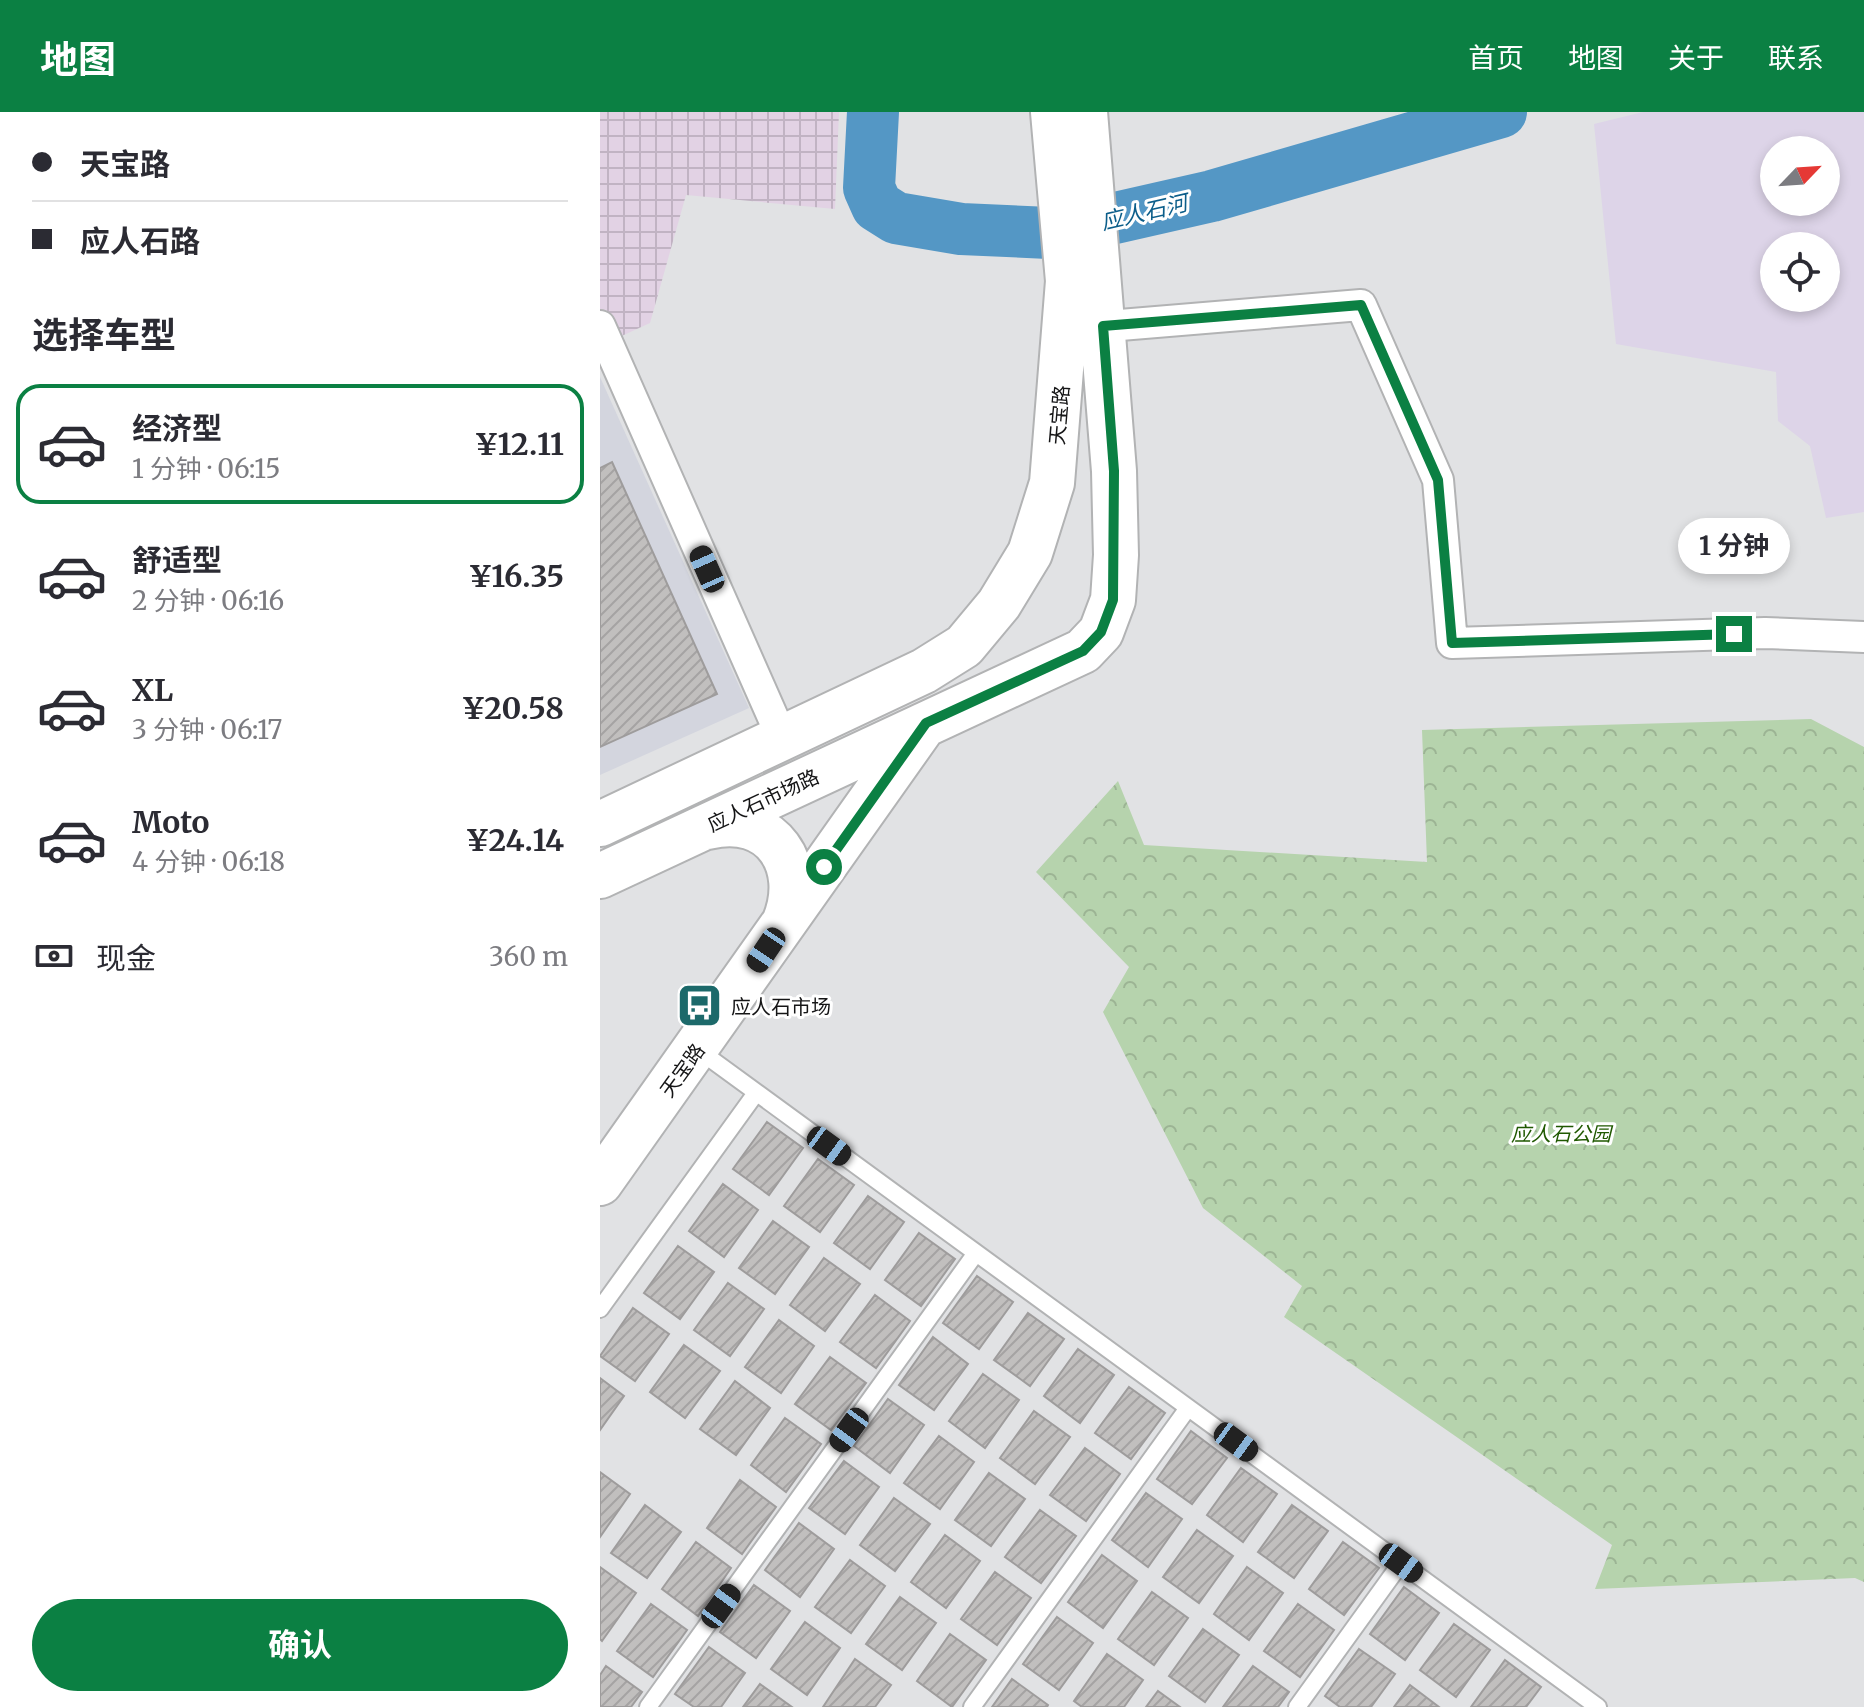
<!DOCTYPE html>
<html lang="zh">
<meta charset="utf-8">
<style>
body{margin:0;font-family:Merriweather,"Noto Sans SC",serif;background:#f7f7f7;color:#2b2b33;height:100vh;display:flex;flex-direction:column;font-size:30px;white-space:nowrap}
*{box-sizing:border-box;margin:0}
p{font-size:26px;color:#7c7c81}
.icon{flex:none;width:44px;height:44px;fill:none;stroke:currentColor;stroke-width:2;stroke-linecap:round;stroke-linejoin:round}
.map{position:relative;flex:1;overflow:hidden}
.side{display:flex;flex-direction:column;background:#fff;width:600px}
.side>*{flex:none}
.banner{display:grid;align-content:center;height:176px;padding:0 32px;background:#fff}
.needle{width:52px;rotate:65deg}
.tools{position:absolute;left:1160px;top:24px;display:grid;gap:16px}
.tools a{display:grid;place-items:center;width:80px;height:80px;border-radius:50%;background:#fff;box-shadow:0 4px 12px #0003;font-size:40px}
.end{position:absolute;width:36px;height:36px;margin:-18px;border:10px solid #0b8043;background:#fff;box-shadow:0 0 0 4px #fff}
.from{border-radius:50%}
.bubble{position:absolute;height:56px;border-radius:28px;background:#fff;box-shadow:0 4px 12px #0003;font-size:26px;font-weight:700;line-height:56px;text-align:center}
.car{position:absolute;width:24px;height:48px;margin:-24px -12px;border-radius:10px;box-shadow:0 0 6px 2px #0007;background:linear-gradient(#222 24%,#8ab4d8 0 40%,#222 0 76%,#8ab4d8 0 86%,#222 0)}
.banner b{display:flex;align-items:center;gap:28px;height:76px;font-size:30px}
.banner b+b{border-top:2px solid #e1e1e2}
.banner i{width:20px;height:20px;background:#2b2b33}
ul{padding:0;list-style:none}
li{display:flex;align-items:center;gap:24px;height:120px;margin:0 16px 12px;padding:0 16px;border:4px solid transparent;border-radius:24px}
li div{flex:1}
li b{display:block;font-size:30px}
li em{font-style:normal;font-weight:700}
li.selected{border-color:#0b8043}
li>.icon{width:72px;height:72px;stroke-width:1.5}
h2{padding:0 32px;font-size:36px;line-height:96px}
.pay{display:flex;align-items:center;gap:20px;height:88px;padding:0 32px;font-size:30px}
.pay p{margin-inline-start:auto}
.cta{display:flex;gap:16px;margin-top:auto;padding:16px 32px}
.cta a{flex:1;height:92px;border-radius:48px;background:#0b8043;color:#fff;font-size:32px;font-weight:700;line-height:92px;text-align:center}
header{display:flex;align-items:center;gap:48px;box-sizing:border-box;height:112px;padding:0 40px;background:#0b8043;color:#fff}
header strong{font-size:38px}
nav{display:flex;gap:44px;margin-inline-start:auto;font-size:28px}
main{display:flex;flex:1;min-height:0}
.map>svg:first-child{display:block}
.built{fill:#d3d5de}
.industrial{fill:url(#industrial-grid)}
.education{fill:#ddd4e8;fill-rule:evenodd}
.forest{fill:url(#forest-crowns)}
.lines{fill:none;stroke-linecap:round;stroke-linejoin:round}
.river{stroke:#5497c5;stroke-width:52}
.building{fill:url(#building-hatch);stroke:#9e9c9c;stroke-width:2}
.lane-casing{stroke:#b2b3b4;stroke-width:20}
.street-casing{stroke:#b2b3b4;stroke-width:34}
.secondary-casing{stroke:#b2b3b4;stroke-width:48}
.lane{stroke:#fff;stroke-width:16}
.street{stroke:#fff;stroke-width:30}
.secondary{stroke:#fff;stroke-width:44}
.route{stroke:#0b8043;stroke-width:10}
.labels{text-anchor:middle;dominant-baseline:central;stroke-width:6;stroke-linejoin:round;paint-order:stroke}
.street-label{font-size:20px;fill:#151516;stroke:#fff}
.poi-label{font-size:20px;fill:#151516;stroke:#fff;text-anchor:start}
.park-label{font-size:20px;font-style:italic;fill:#205901;stroke:#fff}
.water-label{font-size:22px;font-style:italic;fill:#0c5e8a;stroke:#fff}
</style>
<header>
<strong>地图</strong>
<nav><a>首页</a><a>地图</a><a>关于</a><a>联系</a></nav>
</header>
<main>
<section class="side">
<div class="banner">
<b><i class="from"></i>天宝路</b>
<b><i></i>应人石路</b>
</div>
<h2>选择车型</h2>
<ul>
<li class="selected"><svg class="icon" aria-label="car" viewBox="0 0 24 24"><path d="M5 17H2v-5l4-1 3-4h7l3 4 3 1v5h-3M9 17h6M6 11h13"/><circle cx="7" cy="17" r="2"/><circle cx="17" cy="17" r="2"/></svg><div><b>经济型</b><p>1 分钟 · 06:15</p></div><em>¥12.11</em></li>
<li><svg class="icon" aria-label="car" viewBox="0 0 24 24"><path d="M5 17H2v-5l4-1 3-4h7l3 4 3 1v5h-3M9 17h6M6 11h13"/><circle cx="7" cy="17" r="2"/><circle cx="17" cy="17" r="2"/></svg><div><b>舒适型</b><p>2 分钟 · 06:16</p></div><em>¥16.35</em></li>
<li><svg class="icon" aria-label="car" viewBox="0 0 24 24"><path d="M5 17H2v-5l4-1 3-4h7l3 4 3 1v5h-3M9 17h6M6 11h13"/><circle cx="7" cy="17" r="2"/><circle cx="17" cy="17" r="2"/></svg><div><b>XL</b><p>3 分钟 · 06:17</p></div><em>¥20.58</em></li>
<li><svg class="icon" aria-label="car" viewBox="0 0 24 24"><path d="M5 17H2v-5l4-1 3-4h7l3 4 3 1v5h-3M9 17h6M6 11h13"/><circle cx="7" cy="17" r="2"/><circle cx="17" cy="17" r="2"/></svg><div><b>Moto</b><p>4 分钟 · 06:18</p></div><em>¥24.14</em></li>
</ul>
<div class="pay"><svg class="icon" aria-label="cash" viewBox="0 0 24 24"><path d="M3 7h18v10H3z"/><circle cx="12" cy="12" r="2"/></svg>现金<p>360 m</p></div>
<div class="cta"><a>确认</a></div>
</section>
<div class="map">
<svg width="1264" height="1595" viewBox="0 0 1264 1595">
<defs>
<pattern id="industrial-grid" width="8" height="8" patternUnits="userSpaceOnUse" patternTransform="scale(2)"><rect width="8" height="8" fill="#e2d2e4"/><path d="M0 4h8M4 0v8" fill="none" stroke="#c1b3c3"/></pattern>
<pattern id="forest-crowns" width="20" height="18" patternUnits="userSpaceOnUse" patternTransform="scale(2)"><rect width="20" height="18" fill="#b6d3ad"/><path d="M2 6a3 3 0 1 1 6 0M12 15a3 3 0 1 1 6 0" fill="none" stroke="#9cb494"/></pattern>
<pattern id="building-hatch" width="6" height="6" patternUnits="userSpaceOnUse" patternTransform="scale(2)"><rect width="6" height="6" fill="#c1bfbe"/><path d="M-1 1l2-2M0 6l6-6M5 7l2-2" fill="none" stroke="#a5a3a3"/></pattern>
</defs>
<rect width="100%" height="100%" fill="#e1e2e4"/>
<path class="built" d="M0,265l149,331 -149,67z"/>
<path class="industrial" d="M0,0h239l-4,97 -149,-14 -36,128 -50,23z"/>
<path class="education" d="M1043,0h221v400l-38,6 -16,-72 -32,-25 -2,-49 -160,-28 -22,-220zM1174,38h52v52h-52zM1174,134h52v52h-52z"/>
<path class="forest" d="M1211,607l53,28v835l-9,-4 -260,11 17,-44 -328,-228 18,-31 -99,-78 -100,-196 26,-45 -93,-95 82,-91 26,64 283,17 -5,-132z"/>
<g class="lines">
<path class="river" d="M273,0l-4,76 8,18 19,12 65,11 88,4 163,-37 289,-84"/>
</g>
<path class="building" d="M12,350l105,232 -117,53v-279z
M167,1010l36,26 -34,47 -36,-26z
M218,1047l36,26 -34,47 -36,-26z
M123,1072l35,26 -34,47 -35,-26z
M268,1084l36,26 -34,47 -36,-26z
M173,1109l36,26 -34,47 -36,-26z
M319,1121l36,26 -34,47 -36,-26z
M78,1134l36,26 -34,47 -36,-26z
M224,1146l36,26 -35,47 -35,-26z
M377,1164l36,26 -34,47 -36,-26z
M128,1171l36,26 -34,47 -36,-26z
M275,1183l35,26 -34,47 -36,-26z
M33,1196l36,26 -34,47 -35,-25z
M428,1201l36,26 -34,47 -36,-26z
M179,1208l35,26 -33,47 -36,-26z
M333,1225l35,27 -34,46 -35,-25z
M84,1233l36,26 -35,47 -35,-26z
M478,1237l36,26 -34,48 -36,-27z
M230,1245l36,26 -35,47 -36,-26z
M383,1262l36,26 -34,48 -36,-27z
M0,1266l24,18 -24,34z
M135,1269l35,27 -34,47 -36,-26z
M529,1275l36,26 -34,46 -36,-26z
M288,1287l36,26 -34,48 -36,-27z
M434,1299l36,26 -35,47 -35,-26z
M185,1306l36,26 -35,48 -35,-27z
M591,1319l36,27 -35,46 -35,-25z
M339,1324l35,26 -34,47 -36,-26z
M485,1336l35,26 -34,47 -36,-26z
M244,1349l35,26 -34,47 -36,-26z
M641,1356l36,26 -34,48 -36,-27z
M0,1360l30,22 -30,43z
M389,1361l36,26 -34,47 -36,-26z
M140,1368l36,27 -34,47 -35,-26z
M546,1381l36,26 -34,48 -36,-27z
M294,1386l36,26 -35,47 -35,-26z
M45,1393l36,27 -34,46 -36,-25z
M692,1393l36,26 -34,47 -36,-26z
M440,1398l36,26 -35,47 -36,-26z
M199,1411l35,26 -34,48 -35,-27z
M597,1418l36,26 -34,47 -36,-26z
M345,1423l35,26 -34,47 -35,-26z
M96,1430l35,26 -33,48 -36,-27z
M743,1430l36,26 -35,47 -35,-26z
M502,1443l35,26 -34,47 -35,-26z
M250,1448l35,26 -34,47 -36,-26z
M0,1455l36,26 -34,48 -2,-2z
M647,1455l36,26 -34,47 -35,-26z
M395,1460l36,26 -34,47 -36,-26z
M154,1473l36,26 -34,47 -36,-26z
M804,1475l35,26 -34,47 -35,-26z
M552,1480l36,26 -34,47 -36,-26z
M300,1485l36,26 -34,47 -36,-26z
M51,1492l36,26 -34,47 -36,-26z
M698,1492l36,26 -34,47 -36,-26z
M457,1505l36,26 -34,47 -36,-26z
M205,1510l35,26 -33,47 -36,-26z
M854,1512l36,26 -34,47 -36,-27z
M603,1517l36,26 -34,47 -36,-26z
M350,1522l36,26 -34,47 -35,-26z
M109,1535l36,26 -24,34h-27l-19,-13z
M759,1537l36,25 -24,33h-31l-15,-11z
M507,1542l36,26 -19,27h-42l-8,-6z
M255,1547l36,26 -16,22h-52z
M905,1548l36,27 -15,20h-55z
M6,1554l36,26 -11,15h-31v-32z
M653,1554l36,26 -11,15h-55z
M412,1567l36,26 -1,2h-55z
M160,1572l32,23h-49z
M810,1573l29,22h-45z
M558,1579l22,16h-34z"/>
<g class="lines">
<defs>
<path id="lane" d="M97,937l901,658
M0,1197l156,-216
M48,1595l328,-454
M372,1595l216,-299
M697,1595l104,-144"/>
<path id="street" d="M0,214l183,414
M484,216l277,-23 77,175 14,163 313,-10 99,4"/>
<path id="secondary" d="M0,712l324,-153 40,-25 35,-42 31,-51 22,-70 16,-202 -15,-169
M108,715c64,-16 100,39 76,96
M0,764l483,-225 18,-19 12,-32 3,-45 -2,-84 -29,-359
M0,1071l324,-458"/>
</defs>
<use href="#lane" class="lane-casing"/>
<use href="#street" class="street-casing"/>
<use href="#secondary" class="secondary-casing"/>
<use href="#lane" class="lane"/>
<use href="#street" class="street"/>
<use href="#secondary" class="secondary"/>
</g>
<g class="lines">
<path class="route" d="M224,755l102,-144 157,-72 18,-19 12,-32 1,-129 -11,-145 258,-21 77,175 14,163 282,-9"/>
</g>
<defs>
<symbol id="bus-square" viewBox="-11 -11 22 22"><rect x="-9" y="-9" width="18" height="18" rx="4" fill="#1c696a" stroke="#fff"/><path d="M-5-6H5V4H4V6H2V4H-2V6H-4V4H-5ZM-3.5-4V0h7V-4ZM-3.5 1.2v1.5H-2V1.2ZM2 1.2v1.5H3.5V1.2Z" fill="#fff"/></symbol>
</defs>
<g fill-rule="evenodd">
<use href="#bus-square" x="74" y="868" width="51" height="51"/>
</g>
<g class="labels">
<g class="street-label">
<text transform="translate(459 303) rotate(-85)">天宝路</text>
<text transform="translate(163 688) rotate(-25)">应人石市场路</text>
<text transform="translate(82 958) rotate(-54)">天宝路</text>
</g>
<g class="poi-label">
<text x="131" y="894">应人石市场</text>
</g>
<g class="park-label">
<text x="961" y="1021">应人石公园</text>
</g>
<g class="water-label">
<text transform="translate(544 100) rotate(-13)">应人石河</text>
</g>
</g>
</svg>
<div class="tools">
<a><svg class="needle" viewBox="-14 -14 28 28"><path d="M0-13l5 13h-10z" fill="#e53935"/><path d="M0 13l5-13h-10z" fill="#7c7c81"/></svg></a>
<a><svg class="icon" aria-label="locate" viewBox="0 0 24 24"><circle cx="12" cy="12" r="6"/><path d="M12 2v4M12 18v4M2 12h4M18 12h4"/></svg></a>
</div>
<i class="end from" style="left:224px;top:755px"></i>
<i class="end" style="left:1134px;top:522px"></i>
<div class="bubble" style="left:1078px;top:406px;width:112px">1 分钟</div>
<i class="car" style="left:107px;top:457px;rotate:336deg"></i>
<i class="car" style="left:166px;top:838px;rotate:214deg"></i>
<i class="car" style="left:229px;top:1034px;rotate:126deg"></i>
<i class="car" style="left:249px;top:1318px;rotate:216deg"></i>
<i class="car" style="left:636px;top:1330px;rotate:126deg"></i>
<i class="car" style="left:801px;top:1451px;rotate:126deg"></i>
<i class="car" style="left:121px;top:1494px;rotate:36deg"></i>
</div>
</main>
